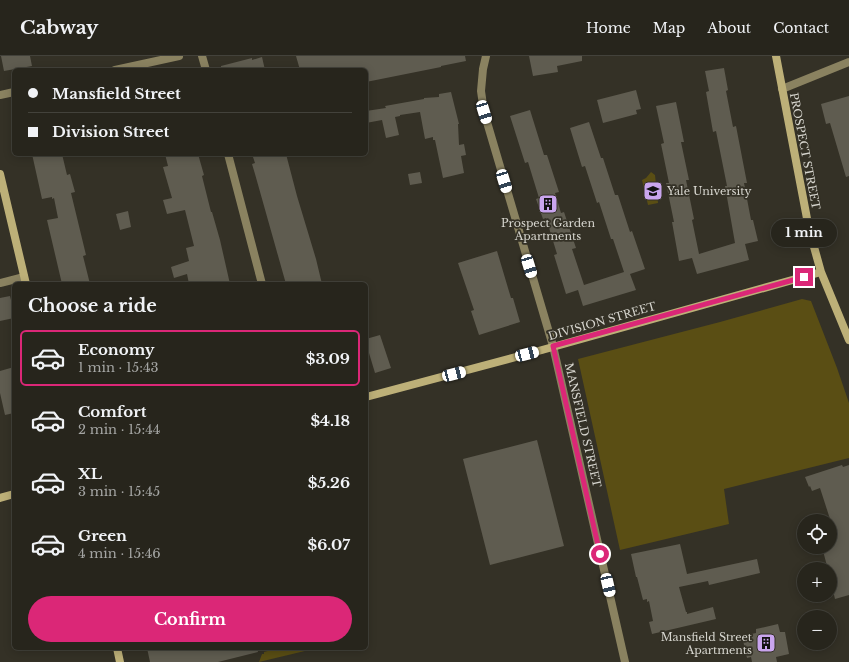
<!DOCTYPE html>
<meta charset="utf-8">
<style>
body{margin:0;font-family:"Libre Baskerville",serif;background:#333129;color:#f1f3f6;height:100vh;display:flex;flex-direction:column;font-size:15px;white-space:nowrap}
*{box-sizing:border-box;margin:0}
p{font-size:13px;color:#a4a5a3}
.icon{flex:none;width:22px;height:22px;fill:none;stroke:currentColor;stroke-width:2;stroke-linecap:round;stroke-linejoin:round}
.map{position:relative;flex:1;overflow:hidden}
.side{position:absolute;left:12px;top:226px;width:356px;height:368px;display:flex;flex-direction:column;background:#27251c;border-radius:6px;box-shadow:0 2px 10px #0003,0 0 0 1px #43423b}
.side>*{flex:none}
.top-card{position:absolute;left:12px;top:12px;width:356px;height:88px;border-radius:6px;box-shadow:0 2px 10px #0003,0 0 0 1px #43423b;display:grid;align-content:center;height:88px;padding:0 16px;background:#27251c}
.buttons{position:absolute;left:797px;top:458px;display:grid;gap:8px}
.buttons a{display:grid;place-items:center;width:40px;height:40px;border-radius:50%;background:#27251c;box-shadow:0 2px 10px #0003,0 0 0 1px #43423b;font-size:20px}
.end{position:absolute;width:18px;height:18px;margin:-9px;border:5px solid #db2777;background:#fff;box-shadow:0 0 0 2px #fff}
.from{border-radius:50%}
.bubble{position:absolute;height:28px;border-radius:14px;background:#27251c;box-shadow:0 2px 10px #0003,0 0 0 1px #43423b;font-size:13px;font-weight:700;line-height:28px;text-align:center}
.car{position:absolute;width:12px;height:24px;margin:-12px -6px;border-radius:5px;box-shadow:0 0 3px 1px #0007;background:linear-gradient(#fff 24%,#345 0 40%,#fff 0 76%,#345 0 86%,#fff 0)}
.top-card b{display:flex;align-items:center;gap:14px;height:38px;font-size:15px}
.top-card b+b{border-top:1px solid #43423b}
.top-card i{width:10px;height:10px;background:#f1f3f6}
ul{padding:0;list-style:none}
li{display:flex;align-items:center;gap:12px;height:56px;margin:0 8px 6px;padding:0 8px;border:2px solid transparent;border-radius:6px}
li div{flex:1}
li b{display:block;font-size:15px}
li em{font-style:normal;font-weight:700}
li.active{border-color:#db2777}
li>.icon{width:36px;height:36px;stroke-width:1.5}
h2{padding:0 16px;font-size:18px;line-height:48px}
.cta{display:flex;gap:8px;margin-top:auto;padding:8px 16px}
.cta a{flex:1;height:46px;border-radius:24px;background:#db2777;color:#fff;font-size:16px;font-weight:700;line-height:46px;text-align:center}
header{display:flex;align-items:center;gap:24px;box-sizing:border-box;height:56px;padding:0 20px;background:#27251c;border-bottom:1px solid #43423b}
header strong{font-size:19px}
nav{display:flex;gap:22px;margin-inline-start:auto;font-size:14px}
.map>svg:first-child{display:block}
.green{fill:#5a4e14}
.building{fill:#5f5c50}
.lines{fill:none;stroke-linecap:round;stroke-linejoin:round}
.street{stroke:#8a8260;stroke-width:8}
.secondary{stroke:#bdb078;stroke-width:8}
.route{stroke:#db2777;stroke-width:5}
.labels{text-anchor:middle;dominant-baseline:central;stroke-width:3.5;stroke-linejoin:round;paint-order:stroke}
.street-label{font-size:11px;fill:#d6d5ce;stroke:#343126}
.poi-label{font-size:11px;fill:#d6d5ce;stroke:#343126;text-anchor:start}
</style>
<header>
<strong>Cabway</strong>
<nav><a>Home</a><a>Map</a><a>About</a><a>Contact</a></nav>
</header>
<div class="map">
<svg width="849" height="606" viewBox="0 0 849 606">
<rect width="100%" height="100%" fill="#343126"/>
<path class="green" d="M651,116l4,3 3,28 -10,2 -6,-25 4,-2z
M802,243l9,2 26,67 12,35v55l-125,31 5,35 -109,26 -42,-191 142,-37z
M279,592h30v2l-50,12 3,-8h2v-2z"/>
<path class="building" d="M1,0h29l2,10 -28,5z
M296,0h169l1,5 -25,5v1l-75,15v-12h-66z
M529,0h53v5l-25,5 1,6 -25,4z
M262,1l3,13h-44v-4l31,-8v2z
M724,12l4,22 -2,1 7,36 3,-1 11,57h-3l7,37h2l5,21 -13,3 4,16 -52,14 -5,-16 -13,3 -7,-39h2l-8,-39h3l-8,-39 3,-1 -8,-37 20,-4 8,40h-3l8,38h-3l8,39 -2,1 7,34 36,-11 -10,-57h2l-11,-55 -3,1 -7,-40 3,-1 -4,-20z
M636,34l5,19 -5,1 1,4 -34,9 -6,-23z
M451,36l8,32h-1l1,21 5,-1 2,11 -5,1 3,17 -21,5 -8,-38h-2v-3l-8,2 -5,-27 -20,3v1l-5,1 4,18 -13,3 -4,-18 -16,3v-12l20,-3 -1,-2 39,-7v-1l15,-1v-3z
M849,40v80l-3,1 -16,-54 -4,1 -5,-20z
M530,54l14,45h3l12,37 -4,1 6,20 3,-1 12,36 -4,1 12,36 40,-13 -11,-33h-2l-12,-37 -2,1 -12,-37 -3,1 -12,-39 19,-6 12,36h2l12,37h3l12,37 2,-1 13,38 -15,5 6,16 -53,16 -5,-16 -12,4 -12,-39 3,-1 -11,-36 -3,1 -7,-20 3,-1 -11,-36 -3,1 -15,-47z
M32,98h30l5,21 3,-1 5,18 -4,1 15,62 -3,1 7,28h-28l-15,-64 11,-2 -4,-20 -2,1v-2l-10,2z
M165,98h33l6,21 -2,1 9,36h1l8,28 10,44h-41l-2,-10 -13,4 -3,-11 18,-6 -3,-13 8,-2 -9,-36 -18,4 -4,-14 9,-2 -9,-31 5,-1z
M252,98h34l11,42 19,63 6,25h-36l-31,-110 -3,-10 3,-1z
M420,116l2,11 -12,2 -2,-11z
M128,155l3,16 -11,3 -4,-16z
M497,195l14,47h2l7,24 -41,13 -8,-24 3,-1 -16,-47z
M10,240l4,16v6l-14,3v-23z
M380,279l11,33 -16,5 -6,-20 -3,2v-16z
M14,311v46l-9,2 -5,-22v-22z
M537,384l27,106 -74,19 -27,-106z
M842,409l1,2 6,-2v130l-14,4 -5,-21v-9h-2l-1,-3 -5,-19h8v-28l-10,-31 -8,3 -2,-5 -1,1 -4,-10z
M680,488l7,30 70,-15 3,14 -51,12 -1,-4 -29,6 7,25h1v2l26,-7 3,12 -64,15 -3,-12 4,-1 -4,-20 -2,1v-3l-4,1 -6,-23h-1l-5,-23z
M778,568l2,8h5l4,22 -13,3 1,5h-25l-1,-5 -4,1 -5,-22 14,-3v-4z
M147,592h110l1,4 -40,10h-68z"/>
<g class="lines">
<path class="street" d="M202,0l4,14
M486,0l-3,13 -2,22 3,21 69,234 72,316
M115,14l64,-14
M782,33l67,-27
M0,39l14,-3
M228,98l34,130
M0,227l24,-6"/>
<path class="secondary" d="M776,0l33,173 12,43 28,68
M0,118l26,110
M366,341l176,-47 279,-78
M0,442l14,-4
M117,592l3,14"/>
</g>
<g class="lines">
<path class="route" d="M600,498l-47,-208 251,-69"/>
</g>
<defs>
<symbol id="university-square" viewBox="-11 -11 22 22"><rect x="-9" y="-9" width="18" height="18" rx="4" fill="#c9a5ee" stroke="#343126"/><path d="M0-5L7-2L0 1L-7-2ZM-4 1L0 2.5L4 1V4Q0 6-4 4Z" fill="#111"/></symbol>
<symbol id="building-square" viewBox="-11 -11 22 22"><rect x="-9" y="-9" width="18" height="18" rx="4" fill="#c9a5ee" stroke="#343126"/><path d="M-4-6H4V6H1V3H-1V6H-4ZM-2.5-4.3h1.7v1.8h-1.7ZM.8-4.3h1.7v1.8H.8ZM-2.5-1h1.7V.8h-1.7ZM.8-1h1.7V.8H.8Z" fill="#111"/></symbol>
</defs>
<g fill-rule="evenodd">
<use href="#university-square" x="642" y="124" width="22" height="22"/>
<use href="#building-square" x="537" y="137" width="22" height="22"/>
<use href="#building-square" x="755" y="576" width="22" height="22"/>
</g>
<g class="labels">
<g class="street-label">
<text transform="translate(805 95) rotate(79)">PROSPECT STREET</text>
<text transform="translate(602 265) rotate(-16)">DIVISION STREET</text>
<text transform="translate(583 369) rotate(77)">MANSFIELD STREET</text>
</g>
<g class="poi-label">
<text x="667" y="135">Yale University</text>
<text x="548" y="167" text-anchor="middle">Prospect Garden<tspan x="548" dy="13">Apartments</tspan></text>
<text x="752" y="581" text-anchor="end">Mansfield Street<tspan x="752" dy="13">Apartments</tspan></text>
</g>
</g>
</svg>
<div class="buttons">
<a><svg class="icon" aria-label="locate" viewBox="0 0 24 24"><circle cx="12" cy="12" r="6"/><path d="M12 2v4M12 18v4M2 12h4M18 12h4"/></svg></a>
<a>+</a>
<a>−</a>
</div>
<i class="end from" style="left:600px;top:498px"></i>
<i class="end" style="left:804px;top:221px"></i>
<div class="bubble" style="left:771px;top:163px;width:66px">1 min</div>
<i class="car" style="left:484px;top:56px;rotate:163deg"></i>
<i class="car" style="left:504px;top:125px;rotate:163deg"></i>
<i class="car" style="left:529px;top:210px;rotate:163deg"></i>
<i class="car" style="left:527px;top:298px;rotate:75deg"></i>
<i class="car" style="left:454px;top:318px;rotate:75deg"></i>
<i class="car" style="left:608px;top:529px;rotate:167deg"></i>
<div class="top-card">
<b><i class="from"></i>Mansfield Street</b>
<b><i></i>Division Street</b>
</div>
<section class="side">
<h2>Choose a ride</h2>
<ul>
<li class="active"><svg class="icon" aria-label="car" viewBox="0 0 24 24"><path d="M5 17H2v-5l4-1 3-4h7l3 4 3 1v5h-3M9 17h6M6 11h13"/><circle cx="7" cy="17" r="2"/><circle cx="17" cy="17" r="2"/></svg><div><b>Economy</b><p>1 min · 15:43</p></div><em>$3.09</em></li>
<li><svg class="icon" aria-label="car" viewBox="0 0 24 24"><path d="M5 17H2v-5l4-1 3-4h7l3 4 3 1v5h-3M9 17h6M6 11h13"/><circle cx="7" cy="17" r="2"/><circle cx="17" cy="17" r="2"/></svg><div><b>Comfort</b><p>2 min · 15:44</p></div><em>$4.18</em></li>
<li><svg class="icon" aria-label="car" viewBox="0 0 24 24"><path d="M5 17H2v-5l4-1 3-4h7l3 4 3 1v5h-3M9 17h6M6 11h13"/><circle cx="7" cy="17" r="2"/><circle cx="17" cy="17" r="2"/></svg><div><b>XL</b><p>3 min · 15:45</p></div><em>$5.26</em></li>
<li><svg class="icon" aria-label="car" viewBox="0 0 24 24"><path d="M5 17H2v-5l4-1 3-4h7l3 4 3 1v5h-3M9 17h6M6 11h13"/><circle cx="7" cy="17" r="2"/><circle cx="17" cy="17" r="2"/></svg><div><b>Green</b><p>4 min · 15:46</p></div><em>$6.07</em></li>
</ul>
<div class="cta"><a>Confirm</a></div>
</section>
</div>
